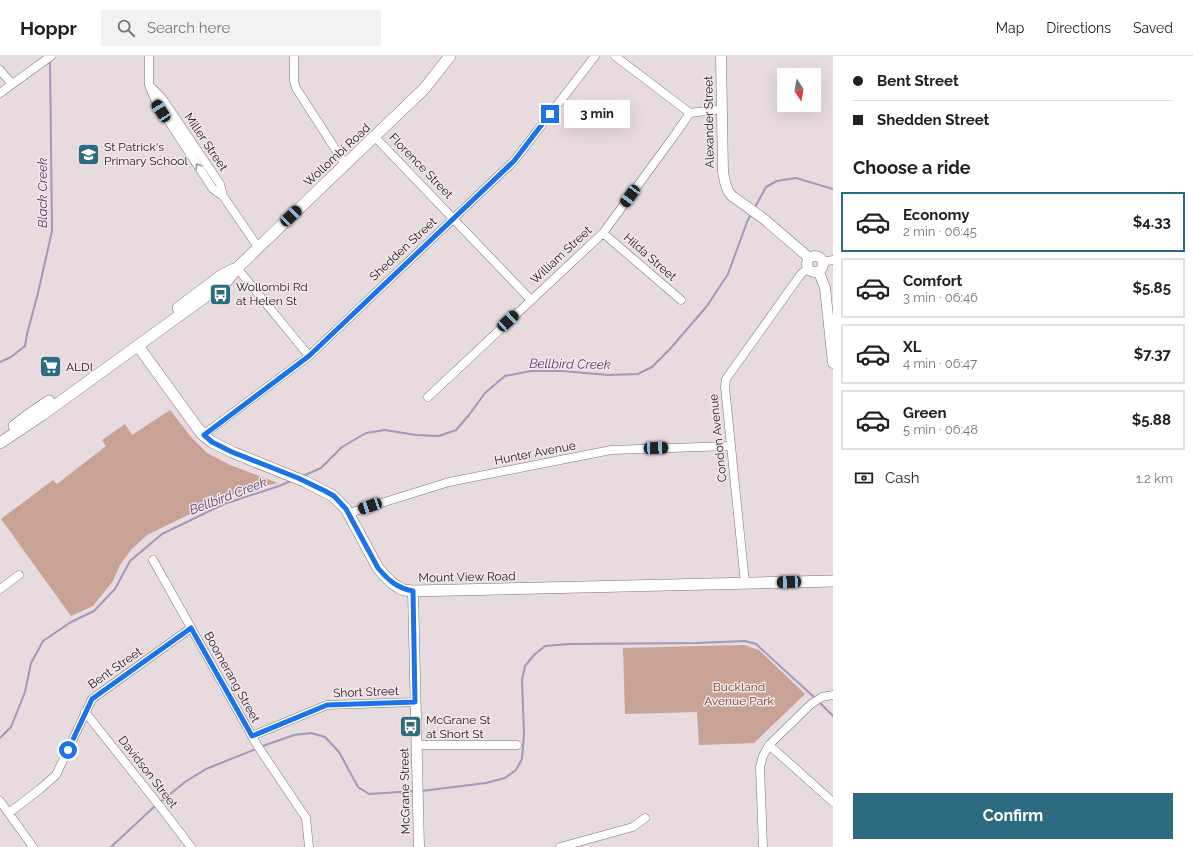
<!DOCTYPE html>
<meta charset="utf-8">
<style>
body{margin:0;font-family:Raleway,sans-serif;background:#f2f2f2;color:#202124;height:100vh;display:flex;flex-direction:column;font-size:15px;white-space:nowrap}
*{box-sizing:border-box;margin:0}
p{font-size:13px;color:#757577}
.icon{flex:none;width:22px;height:22px;fill:none;stroke:currentColor;stroke-width:2;stroke-linecap:round;stroke-linejoin:round}
.map{position:relative;flex:1;overflow:hidden}
.side{display:flex;flex-direction:column;background:#fff;width:360px}
.side>*{flex:none}
.guide{display:grid;align-content:center;height:88px;padding:0 20px;background:#fff}
.needle{width:26px;rotate:169deg}
.fabs{position:absolute;left:777px;top:12px;display:grid;gap:8px}
.fabs a{display:grid;place-items:center;width:44px;height:44px;border-radius:0px;background:#fff;box-shadow:0 4px 16px #0002;font-size:20px}
.end{position:absolute;width:18px;height:18px;margin:-9px;border:5px solid #1a73e8;background:#fff;box-shadow:0 0 0 2px #fff}
.from{border-radius:50%}
.bubble{position:absolute;height:28px;border-radius:0px;background:#fff;box-shadow:0 4px 16px #0002;font-size:13px;font-weight:700;line-height:28px;text-align:center}
.car{position:absolute;width:12px;height:24px;margin:-12px -6px;border-radius:5px;box-shadow:0 0 3px 1px #0007;background:linear-gradient(#222 24%,#8ab4d8 0 40%,#222 0 76%,#8ab4d8 0 86%,#222 0)}
.guide b{display:flex;align-items:center;gap:14px;height:38px;font-size:15px}
.guide b+b{border-top:1px solid #e0e0e0}
.guide i{width:10px;height:10px;background:#202124}
ul{padding:0;list-style:none}
li{display:flex;align-items:center;gap:12px;height:60px;margin:0 8px 6px;padding:0 12px;border:2px solid #e0e0e0;border-radius:0px}
li div{flex:1}
li b{display:block;font-size:15px}
li em{font-style:normal;font-weight:700}
li.selected{border-color:#2c6b80}
li>.icon{width:36px;height:36px;stroke-width:1.5}
h2{padding:0 20px;font-size:18px;line-height:48px}
.pay{display:flex;align-items:center;gap:10px;height:44px;padding:0 20px;font-size:15px}
.pay p{margin-inline-start:auto}
.button{display:flex;gap:8px;margin-top:auto;padding:8px 20px}
.button a{flex:1;height:46px;border-radius:0px;background:#2c6b80;color:#fff;font-size:16px;font-weight:700;line-height:46px;text-align:center}
header{display:flex;align-items:center;gap:24px;box-sizing:border-box;height:56px;padding:0 20px;background:#fff;border-bottom:1px solid #e0e0e0}
header strong{font-size:19px}
nav{display:flex;gap:22px;margin-inline-start:auto;font-size:14px}
.search{width:280px;height:36px;background:#f2f2f2;display:flex;align-items:center;gap:10px;box-sizing:border-box;padding:0 14px;border-radius:0px;color:#757577;font-size:15px}
main{display:flex;flex:1;min-height:0}
.map>svg:first-child{display:block}
.green{fill:#c8a395}
.lines{fill:none;stroke-linecap:round;stroke-linejoin:round}
.stream{stroke:#a397bc;stroke-width:2}
.minor-casing{stroke:#7e7377;stroke-width:9}
.tertiary-casing{stroke:#7e7377;stroke-width:11}
.secondary-casing{stroke:#7e7377;stroke-width:12}
.minor{stroke:#fff;stroke-width:8}
.tertiary{stroke:#fff;stroke-width:10}
.secondary{stroke:#fff;stroke-width:11}
.oneway{stroke:#999898}
.route{stroke:#1a73e8;stroke-width:5}
.labels{text-anchor:middle;dominant-baseline:central;stroke-width:3;stroke-linejoin:round;paint-order:stroke}
.street-label{font-size:12px;fill:#1d191a;stroke:#f4e8ed}
.poi-label{font-size:12px;fill:#1d191a;stroke:#f4e8ed;text-anchor:start}
.park-label{font-size:12px;fill:#733c25;stroke:#f4e8ed}
.water-label{font-size:13px;font-style:italic;fill:#4f3c6e;stroke:#f4e8ed}
</style>
<header>
<strong>Hoppr</strong>
<div class="search"><svg class="icon" aria-label="search" viewBox="0 0 24 24"><circle cx="10" cy="10" r="6"/><path d="M15 15l6 6"/></svg>Search here</div>
<nav><a>Map</a><a>Directions</a><a>Saved</a></nav>
</header>
<main>
<div class="map">
<svg width="833" height="791" viewBox="0 0 833 791">
<rect width="100%" height="100%" fill="#e7dbe0"/>
<path class="green" d="M170,354l21,27 16,16 23,12 48,18 -19,4 -34,10 -78,38 -16,15 -11,15 -7,16 -20,25 -22,10 -70,-97 52,-39 4,4 49,-38 -4,-6 23,-16 7,11z
M744,589l15,5 46,44 -51,49 -55,2 -2,-33 -72,2 -2,-66z"/>
<g class="lines">
<path class="stream" d="M754,153l12,-22 11,-6 19,-3 37,11
M0,306l11,-5 14,-11 2,-12 11,-41 14,-62 -2,-172
M303,420l18,-8 21,-21 24,-14 19,-3 31,5 23,1 17,-6 13,-15 16,-22 20,-17 26,-5h30l48,4 29,-1 14,-7 18,-18 37,-43 21,-32 19,-52 4,-8
M818,645l15,15
M0,682l11,-11 14,-35 6,-29 12,-22 28,-19 23,-11 21,-22 15,-28 32,-27 62,-30 55,-18 12,-5
M260,691l34,-12 17,-2 14,4 14,15 19,35 11,7 46,-3
M422,735l64,-8 19,-5 11,-8 6,-11 2,-25 -2,-54 3,-14 9,-11 11,-9 25,-2 126,-1 49,-2 11,3 59,54
M159,747l26,-21 21,-13 50,-20
M111,791l45,-42"/>
<defs>
<path id="minor" d="M149,0v29l7,17 57,87 10,7 35,51
M294,0v25l2,7 49,76
M615,0l75,57 32,-4
M0,14l12,14
M151,31l11,11 58,86 3,12
M0,37l51,-37
M375,81l156,163
M603,177l78,67
M823,206l10,-2
M237,212l72,88
M428,341l175,-164 71,-97 16,-23
M203,379l106,-79 205,-195 81,-105
M349,457l100,-31 162,-32 120,-4
M153,504l104,185 49,73 3,29
M745,527l-20,-196 1,-8 75,-105 7,-6
M0,533l19,-14
M85,656l77,97 29,38
M252,680l75,-31 88,-3
M417,689h100
M769,689l64,57
M0,745l33,46
M9,757l31,-24 16,-14 36,-76 99,-71
M560,791l73,-20 12,-9
M763,791l-3,-80 3,-11 6,-11 42,-41 11,-7 11,-2"/>
<path id="tertiary" d="M721,0l2,116 2,10 3,9 4,5 32,23 43,37 1,4
M807 208a8 8 0 1 1 16 0a8 8 0 1 1-16 0Z
M819,216l6,16 8,75
M413,535l6,256"/>
<path id="secondary" d="M178,252l44,-33 12,-6
M138,290l58,80 7,9 9,7 20,10 74,30 27,14 13,13 32,59 5,6 9,9 6,4 6,3 9,1 420,-10
M14,370l13,-10 22,-15
M0,387l42,-28 185,-134 10,-13 187,-179 26,-33"/>
</defs>
<use href="#minor" class="minor-casing"/>
<use href="#tertiary" class="tertiary-casing"/>
<use href="#secondary" class="secondary-casing"/>
<use href="#minor" class="minor"/>
<use href="#tertiary" class="tertiary"/>
<use href="#secondary" class="secondary"/>
</g>
<defs><path id="oneway-chevron" d="M-2-3.5L2.5 0L-2 3.5" fill="none" stroke-width="1.6" stroke-linecap="round" stroke-linejoin="round"/></defs>
<use class="oneway" href="#oneway-chevron" transform="translate(198 110) rotate(-124)"/>
<g class="lines">
<path class="route" d="M68,694l24,-51 99,-71 61,108 75,-31 88,-3 -2,-111c-16,-3 -25,-11 -35,-23l-32,-59 -12,-13 -9,-5 -27,-13 -66,-26 -20,-10 -8,-7 105,-79 205,-195 36,-47"/>
</g>
<defs>
<symbol id="school-square" viewBox="-11 -11 22 22"><rect x="-9" y="-9" width="18" height="18" rx="4" fill="#2c6b80" stroke="#f4e8ed"/><path d="M0-5L7-2L0 1L-7-2ZM-4 1L0 2.5L4 1V4Q0 6-4 4Z" fill="#fff"/></symbol>
<symbol id="bus-square" viewBox="-11 -11 22 22"><rect x="-9" y="-9" width="18" height="18" rx="4" fill="#2c6b80" stroke="#f4e8ed"/><path d="M-5-6H5V4H4V6H2V4H-2V6H-4V4H-5ZM-3.5-4V0h7V-4ZM-3.5 1.2v1.5H-2V1.2ZM2 1.2v1.5H3.5V1.2Z" fill="#fff"/></symbol>
<symbol id="supermarket-square" viewBox="-11 -11 22 22"><rect x="-9" y="-9" width="18" height="18" rx="4" fill="#2c6b80" stroke="#f4e8ed"/><path d="M-6-5.5h2.5l.6 2H6L4.5 2H-2.5L-4.4-4H-6ZM-1.5 3.2a1.3 1.3 0 1 0 .1 0ZM3 3.2a1.3 1.3 0 1 0 .1 0Z" fill="#fff"/></symbol>
</defs>
<g fill-rule="evenodd">
<use href="#school-square" x="76" y="86" width="25" height="25"/>
<use href="#bus-square" x="208" y="226" width="25" height="25"/>
<use href="#supermarket-square" x="38" y="298" width="25" height="25"/>
<use href="#bus-square" x="398" y="658" width="25" height="25"/>
</g>
<g class="labels">
<g class="street-label">
<text transform="translate(709 66) rotate(-91)">Alexander Street</text>
<text transform="translate(206 86) rotate(56)">Miller Street</text>
<text transform="translate(337 99) rotate(-43)">Wollombi Road</text>
<text transform="translate(421 110) rotate(46)">Florence Street</text>
<text transform="translate(403 193) rotate(-43)">Shedden Street</text>
<text transform="translate(561 199) rotate(-43)">William Street</text>
<text transform="translate(650 201) rotate(41)">Hilda Street</text>
<text transform="translate(718 382) rotate(-96)">Condon Avenue</text>
<text transform="translate(535 397) rotate(-11)">Hunter Avenue</text>
<text transform="translate(467 521) rotate(-1)">Mount View Road</text>
<text transform="translate(115 612) rotate(-35)">Bent Street</text>
<text transform="translate(232 621) rotate(61)">Boomerang Street</text>
<text transform="translate(366 636) rotate(-2)">Short Street</text>
<text transform="translate(148 716) rotate(52)">Davidson Street</text>
<text transform="translate(405 735) rotate(-91)">McGrane Street</text>
</g>
<g class="poi-label">
<text x="104" y="91">St Patrick's<tspan x="104" dy="14">Primary School</tspan></text>
<text x="236" y="231">Wollombi Rd<tspan x="236" dy="14">at Helen St</tspan></text>
<text x="66" y="311">ALDI</text>
<text x="426" y="664">McGrane St<tspan x="426" dy="14">at Short St</tspan></text>
</g>
<g class="park-label">
<text x="739" y="631">Buckland<tspan x="739" dy="14">Avenue Park</tspan></text>
</g>
<g class="water-label">
<text transform="translate(42 137) rotate(-90)">Black Creek</text>
<text transform="translate(570 308) rotate(1)">Bellbird Creek</text>
<text transform="translate(228 440) rotate(-21)">Bellbird Creek</text>
</g>
</g>
</svg>
<div class="fabs">
<a><svg class="needle" viewBox="-14 -14 28 28"><path d="M0-13l5 13h-10z" fill="#e53935"/><path d="M0 13l5-13h-10z" fill="#757577"/></svg></a>
</div>
<i class="end from" style="left:68px;top:694px"></i>
<i class="end" style="left:550px;top:58px"></i>
<div class="bubble" style="left:564px;top:44px;width:66px">3 min</div>
<i class="car" style="left:161px;top:55px;rotate:327deg"></i>
<i class="car" style="left:630px;top:140px;rotate:216deg"></i>
<i class="car" style="left:291px;top:160px;rotate:46deg"></i>
<i class="car" style="left:508px;top:265px;rotate:47deg"></i>
<i class="car" style="left:656px;top:392px;rotate:88deg"></i>
<i class="car" style="left:370px;top:450px;rotate:251deg"></i>
<i class="car" style="left:789px;top:526px;rotate:268deg"></i>
</div>
<section class="side">
<div class="guide">
<b><i class="from"></i>Bent Street</b>
<b><i></i>Shedden Street</b>
</div>
<h2>Choose a ride</h2>
<ul>
<li class="selected"><svg class="icon" aria-label="car" viewBox="0 0 24 24"><path d="M5 17H2v-5l4-1 3-4h7l3 4 3 1v5h-3M9 17h6M6 11h13"/><circle cx="7" cy="17" r="2"/><circle cx="17" cy="17" r="2"/></svg><div><b>Economy</b><p>2 min · 06:45</p></div><em>$4.33</em></li>
<li><svg class="icon" aria-label="car" viewBox="0 0 24 24"><path d="M5 17H2v-5l4-1 3-4h7l3 4 3 1v5h-3M9 17h6M6 11h13"/><circle cx="7" cy="17" r="2"/><circle cx="17" cy="17" r="2"/></svg><div><b>Comfort</b><p>3 min · 06:46</p></div><em>$5.85</em></li>
<li><svg class="icon" aria-label="car" viewBox="0 0 24 24"><path d="M5 17H2v-5l4-1 3-4h7l3 4 3 1v5h-3M9 17h6M6 11h13"/><circle cx="7" cy="17" r="2"/><circle cx="17" cy="17" r="2"/></svg><div><b>XL</b><p>4 min · 06:47</p></div><em>$7.37</em></li>
<li><svg class="icon" aria-label="car" viewBox="0 0 24 24"><path d="M5 17H2v-5l4-1 3-4h7l3 4 3 1v5h-3M9 17h6M6 11h13"/><circle cx="7" cy="17" r="2"/><circle cx="17" cy="17" r="2"/></svg><div><b>Green</b><p>5 min · 06:48</p></div><em>$5.88</em></li>
</ul>
<div class="pay"><svg class="icon" aria-label="cash" viewBox="0 0 24 24"><path d="M3 7h18v10H3z"/><circle cx="12" cy="12" r="2"/></svg>Cash<p>1.2 km</p></div>
<div class="button"><a>Confirm</a></div>
</section>
</main>
